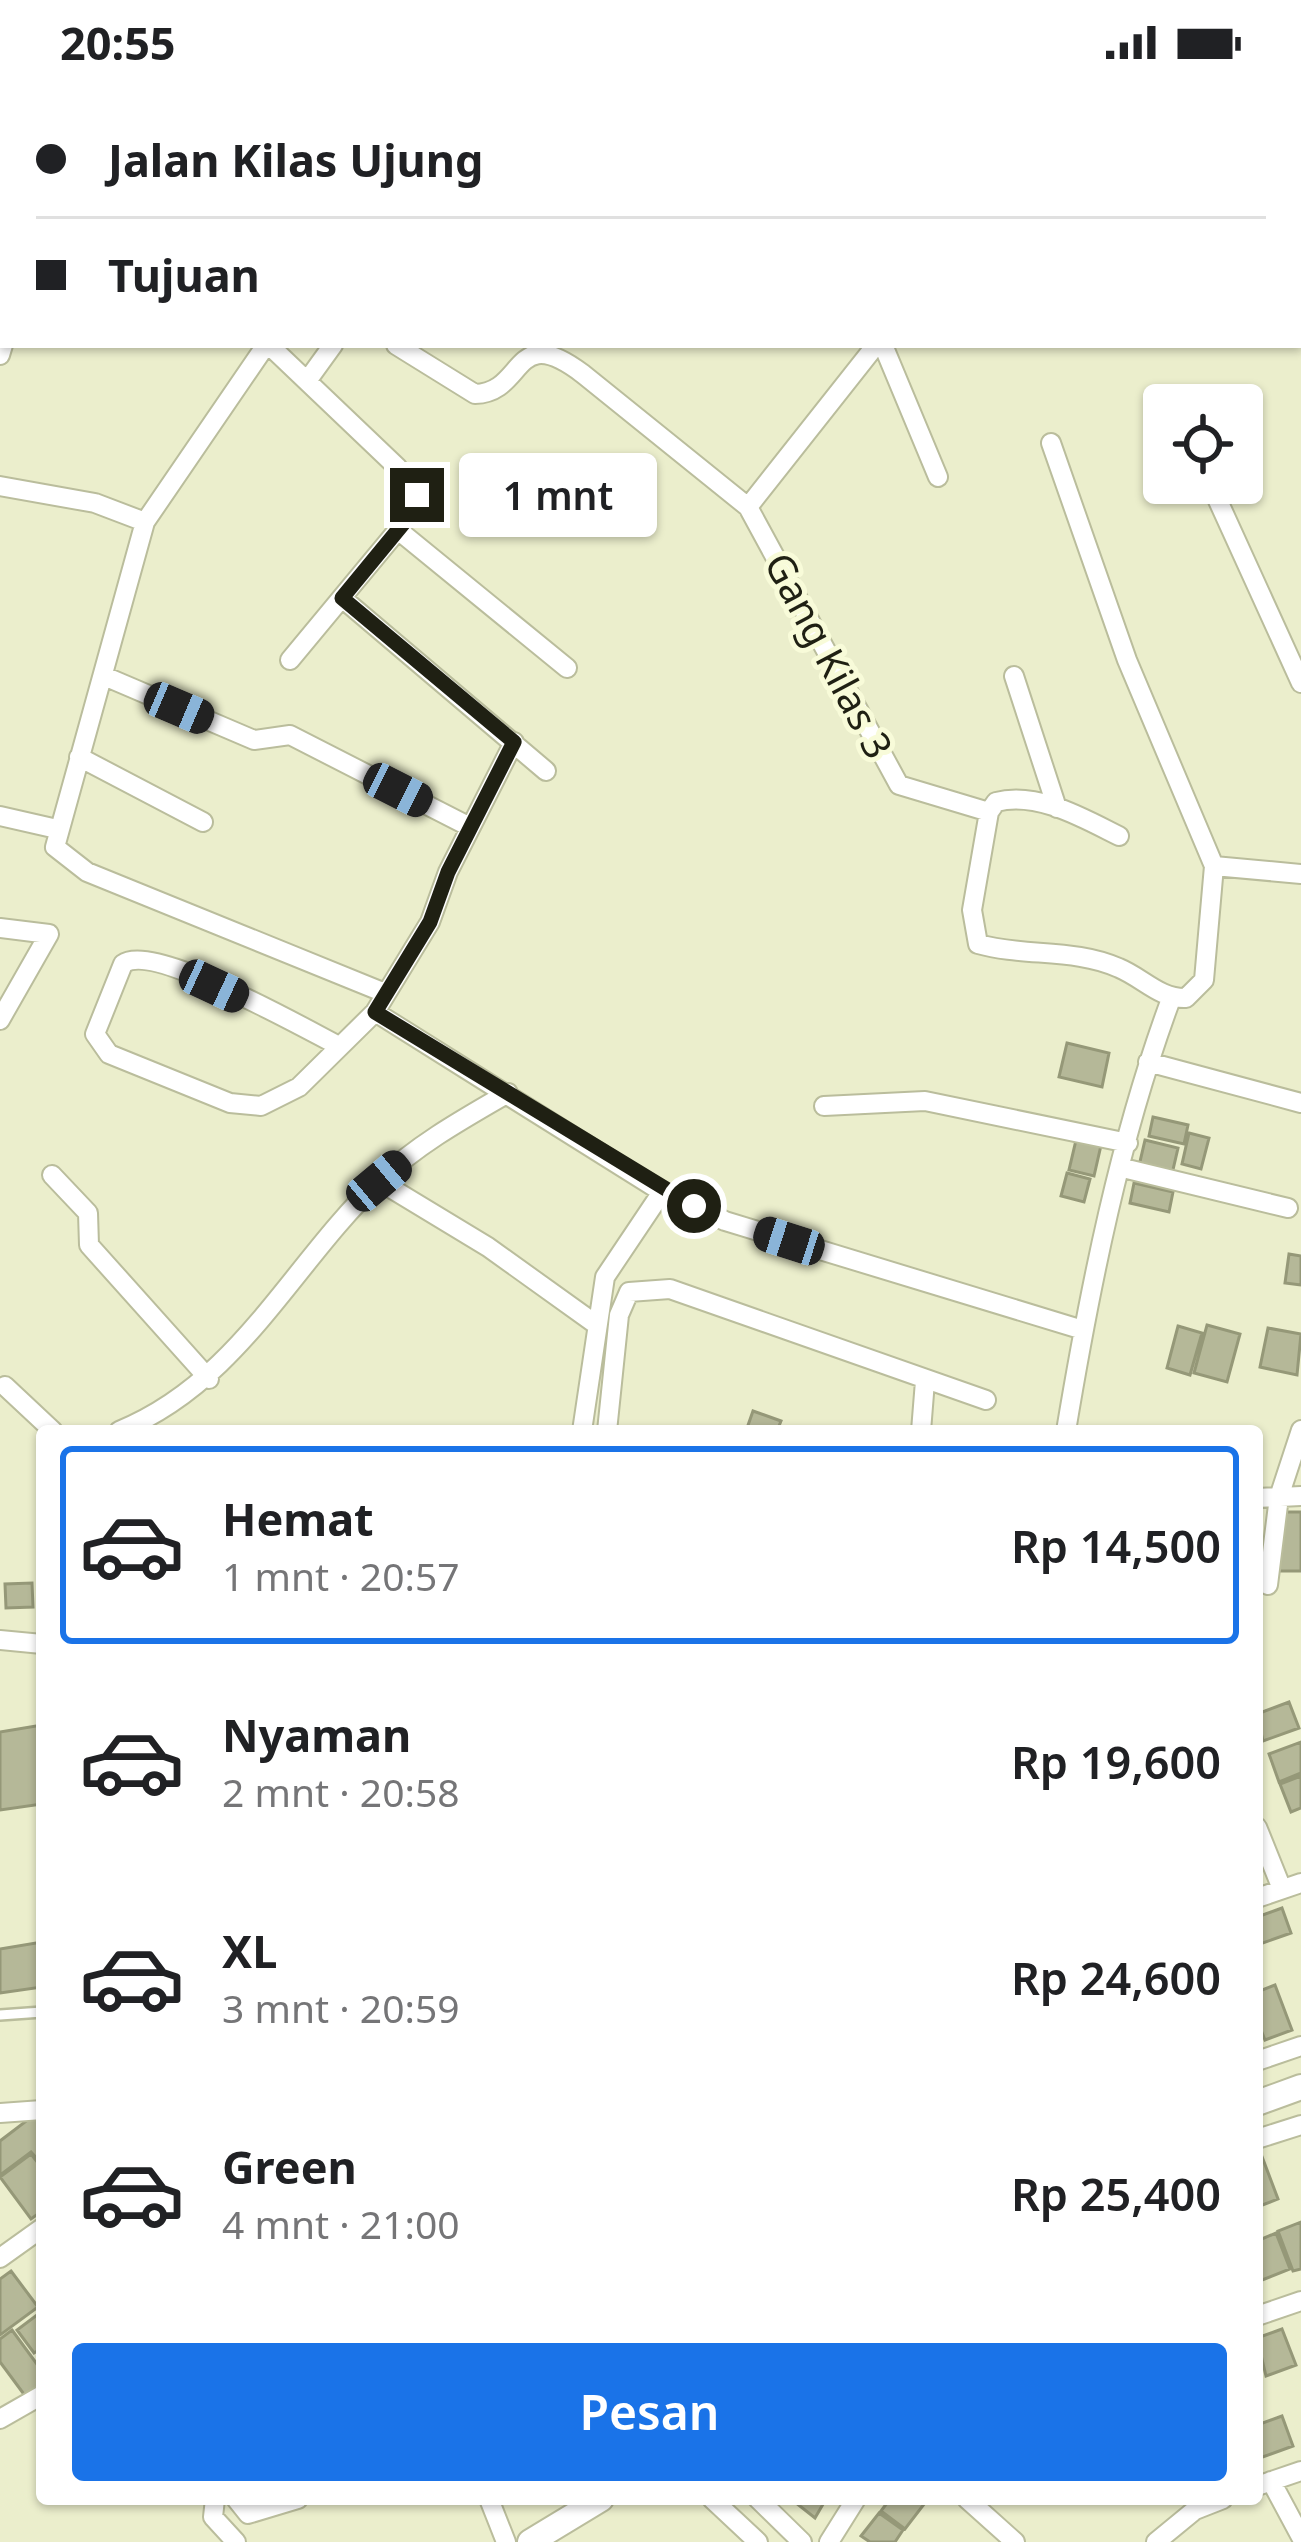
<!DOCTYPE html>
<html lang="id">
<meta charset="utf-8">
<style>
body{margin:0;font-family:"Noto Sans",sans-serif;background:#f6f6f6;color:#202124;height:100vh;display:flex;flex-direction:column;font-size:45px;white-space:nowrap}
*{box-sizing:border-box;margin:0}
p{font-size:39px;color:#757577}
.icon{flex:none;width:66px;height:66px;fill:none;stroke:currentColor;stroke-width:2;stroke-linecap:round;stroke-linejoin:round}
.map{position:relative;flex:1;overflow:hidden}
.sheet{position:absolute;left:36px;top:1341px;width:1227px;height:1080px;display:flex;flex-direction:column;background:#fff;border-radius:12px;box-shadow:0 3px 9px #0004}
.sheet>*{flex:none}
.hud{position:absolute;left:0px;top:0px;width:1302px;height:264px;box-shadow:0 3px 9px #0004;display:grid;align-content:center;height:264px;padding:0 36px;background:#fff}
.fabs{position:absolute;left:1143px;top:300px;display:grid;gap:24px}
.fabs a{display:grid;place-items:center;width:120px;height:120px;border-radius:12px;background:#fff;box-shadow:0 3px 9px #0004;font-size:60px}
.end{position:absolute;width:54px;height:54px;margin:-27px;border:15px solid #1f2013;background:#fff;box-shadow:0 0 0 6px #fff}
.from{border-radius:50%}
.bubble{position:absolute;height:84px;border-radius:12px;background:#fff;box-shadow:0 3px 9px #0004;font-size:39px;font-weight:600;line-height:84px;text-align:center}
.car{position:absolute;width:36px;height:72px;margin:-36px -18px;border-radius:15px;box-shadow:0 0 9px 3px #0007;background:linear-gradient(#222 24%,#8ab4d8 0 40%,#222 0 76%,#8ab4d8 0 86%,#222 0)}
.hud b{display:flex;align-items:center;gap:42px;height:114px;font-size:45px}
.hud b+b{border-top:3px solid #e0e0e0}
.hud i{width:30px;height:30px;background:#202124}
ul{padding:21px 0 0;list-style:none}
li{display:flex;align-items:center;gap:36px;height:198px;margin:0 24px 18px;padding:0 12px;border:6px solid transparent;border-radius:12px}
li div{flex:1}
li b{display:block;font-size:45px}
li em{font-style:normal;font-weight:600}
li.active{border-color:#1a73e8}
li>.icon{width:108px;height:108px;stroke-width:1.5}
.action{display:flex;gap:24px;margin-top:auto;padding:24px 36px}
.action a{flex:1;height:138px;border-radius:12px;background:#1a73e8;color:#fff;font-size:48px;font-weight:600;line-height:138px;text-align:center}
.status{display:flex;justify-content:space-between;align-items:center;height:84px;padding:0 60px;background:#fff;direction:ltr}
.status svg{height:33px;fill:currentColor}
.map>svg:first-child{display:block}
.building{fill:#b5b898;stroke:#959878;stroke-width:3}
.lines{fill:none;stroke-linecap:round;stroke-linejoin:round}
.service-casing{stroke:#babd9c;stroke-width:14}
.minor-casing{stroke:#babd9c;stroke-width:22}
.tertiary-casing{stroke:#babd9c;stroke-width:28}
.service{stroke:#fff;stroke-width:9}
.minor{stroke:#fff;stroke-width:18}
.tertiary{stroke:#fff;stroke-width:24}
.route{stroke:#1f2013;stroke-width:15}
.labels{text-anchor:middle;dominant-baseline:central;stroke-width:10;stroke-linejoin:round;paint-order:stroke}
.street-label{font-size:39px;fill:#1f2013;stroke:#f8fbd9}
</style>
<div class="status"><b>20:55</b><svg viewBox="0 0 49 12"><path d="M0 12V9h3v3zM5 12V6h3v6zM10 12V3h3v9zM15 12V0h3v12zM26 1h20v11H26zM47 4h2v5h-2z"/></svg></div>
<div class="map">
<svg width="1301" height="2458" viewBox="0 0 1301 2458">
<rect width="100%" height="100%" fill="#ebeecc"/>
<path class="building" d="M1067,959l42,10 -7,34 -43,-10z
M1153,1033l35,8 -4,19 -35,-8z
M1189,1049l20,5 -8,31 -19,-5z
M1077,1052l25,5 -8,35 -25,-6z
M1145,1056l33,8 -6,26 -33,-8z
M1067,1089l23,6 -6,23 -23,-6z
M1134,1099l39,9 -4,20 -39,-9z
M1289,1170l12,2v29l-16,-2z
M1207,1241l33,9 -13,48 -33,-9z
M1178,1242l24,7 -12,42 -23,-7z
M1268,1244l33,6 -4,41 -37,-8z
M753,1327l28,10 -4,10h-31z
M1279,1428h22v59h-22z
M32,1499l1,24 -27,1 -1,-24z
M1289,1618l10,26 -36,13 -6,-27z
M42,1641v79l-42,6v-78z
M1301,1658v31l-22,9 -10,-28z
M1301,1692v32l-10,4 -11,-28z
M1282,1824l9,25 -31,11 -3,-27z
M42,1858v45l-42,6v-44z
M1275,1901l17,45 -27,10 -8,-20v-28z
M34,2031l8,11v38l-11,-12 -31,23v-34z
M31,2070l11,14v43l-11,8 -31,-42z
M1261,2070l17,45 -21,8v-52z
M1301,2138v47l-8,2 -15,-40z
M1276,2149l14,36 -33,13v-41z
M11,2187l27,36 -38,28v-56z
M41,2228l1,36 -8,5 -17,-23z
M1282,2245l14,36 -30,11 -9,-38z
M12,2246l30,41v13l-16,13 -26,-35v-23z
M1282,2332l11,30 -33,12 -3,-33z
M791,2415h35l-11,19z
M890,2415h38l-23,30 -24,-18z
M879,2429l24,17 -8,12h-25l-9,-6z"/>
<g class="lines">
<defs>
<path id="service" d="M1226,3l3,-3
M0,1931l42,-3"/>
<path id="minor" d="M174,0l5,3
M1246,0l1,3
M277,3l2,-3
M0,12l3,-3
M1299,152l2,-1
M1299,187l2,9
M0,214l3,1
M266,261l-121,177 -90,325 32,25 298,121
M269,261l128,122 20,28 -5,18 -122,147
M396,261l79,49c51,-1 37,-74 108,-20l165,133 151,278 90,27
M883,261l55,132
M0,271l3,-10
M307,297l26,-36
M1051,359l76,217 87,206 87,8
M1210,399l91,200
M0,402l95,17 50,19
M748,423l128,-162
M398,446l169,138
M342,514l204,173
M104,592l150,64 36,-5 180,92
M1014,592l43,132
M79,673l124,65
M0,732l57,13
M1119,752c-36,-18 -82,-45 -123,-34l-7,10 -17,98 6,34c46,13 97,4 141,24 24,10 41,31 67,30l18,-18 10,-114
M0,844l49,6 -49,86
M375,928l287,180 63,29 358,109
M337,961c-35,-18 -185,-103 -214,-81l-28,70 14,20 121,49 31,3 38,-19 76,-75 55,-90 18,-50 66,-130
M1148,978l153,41
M824,1022l101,-5 203,42
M1123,1084l165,40
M52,1091l36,38 1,32 120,134
M379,1097l109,66 106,76
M5,1302l48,45
M119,1347c120,-49 171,-165 261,-251 38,-36 83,-61 128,-87
M582,1347l23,-154 57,-85
M607,1347l12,-116 10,-23 41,-3 316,111
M921,1347l4,-50
M1066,1347c24,-144 54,-295 105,-432
M1257,1414l44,-2
M1268,1501l11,-88 22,-67
M0,1556l42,4
M1257,1743l25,62
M1257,1814l44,-15
M1257,1977l44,-15
M0,2029l42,-3
M1257,2055l44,-14
M0,2174l42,-30
M1257,2232l44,-15
M0,2335l42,-24
M1271,2397l30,56
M1257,2402l44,-15
M215,2415l-2,18 23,25
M236,2415l12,15 50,-15
M489,2415l17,43
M712,2415l46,43
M758,2415l44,43
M967,2415l48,43
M829,2458l27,-43
M1156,2458l39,-32 28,-11"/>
<path id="tertiary" d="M1257,2019l44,-16
M530,2458l71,-43"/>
</defs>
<use href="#service" class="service-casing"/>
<use href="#minor" class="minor-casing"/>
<use href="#tertiary" class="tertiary-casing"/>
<use href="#service" class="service"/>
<use href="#minor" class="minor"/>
<use href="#tertiary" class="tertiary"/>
</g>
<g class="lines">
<path class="route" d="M417,411l-5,18 -70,85 172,144 -66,130 -18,50 -55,90 319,194"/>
</g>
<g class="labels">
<g class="street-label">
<text transform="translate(830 571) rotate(62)">Gang Kilas 3</text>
</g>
</g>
</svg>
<div class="fabs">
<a><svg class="icon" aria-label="locate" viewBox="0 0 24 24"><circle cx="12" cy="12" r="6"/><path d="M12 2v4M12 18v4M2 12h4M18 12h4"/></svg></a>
</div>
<i class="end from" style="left:694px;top:1122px"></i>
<i class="end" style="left:417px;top:411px"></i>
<div class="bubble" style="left:459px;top:369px;width:198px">1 mnt</div>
<i class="car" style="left:179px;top:624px;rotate:113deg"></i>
<i class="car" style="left:398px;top:706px;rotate:117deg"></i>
<i class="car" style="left:214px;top:902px;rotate:115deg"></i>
<i class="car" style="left:379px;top:1097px;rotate:50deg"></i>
<i class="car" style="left:789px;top:1157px;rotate:288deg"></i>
<div class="hud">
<b><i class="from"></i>Jalan Kilas Ujung</b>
<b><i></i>Tujuan</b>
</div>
<section class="sheet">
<ul>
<li class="active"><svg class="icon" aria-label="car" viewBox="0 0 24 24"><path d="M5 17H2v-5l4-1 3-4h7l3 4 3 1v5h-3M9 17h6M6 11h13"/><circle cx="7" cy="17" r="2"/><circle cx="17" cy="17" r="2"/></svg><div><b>Hemat</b><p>1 mnt · 20:57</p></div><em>Rp 14,500</em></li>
<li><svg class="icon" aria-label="car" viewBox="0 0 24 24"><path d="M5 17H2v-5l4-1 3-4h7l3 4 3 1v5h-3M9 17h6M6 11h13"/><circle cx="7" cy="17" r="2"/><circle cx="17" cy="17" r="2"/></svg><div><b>Nyaman</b><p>2 mnt · 20:58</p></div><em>Rp 19,600</em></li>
<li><svg class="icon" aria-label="car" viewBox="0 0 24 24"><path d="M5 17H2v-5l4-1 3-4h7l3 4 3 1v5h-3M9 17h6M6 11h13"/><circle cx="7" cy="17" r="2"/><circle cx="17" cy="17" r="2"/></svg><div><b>XL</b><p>3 mnt · 20:59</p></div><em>Rp 24,600</em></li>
<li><svg class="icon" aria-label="car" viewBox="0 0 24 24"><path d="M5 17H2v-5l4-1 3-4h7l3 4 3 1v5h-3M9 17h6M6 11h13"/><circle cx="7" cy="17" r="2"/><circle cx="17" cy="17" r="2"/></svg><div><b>Green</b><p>4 mnt · 21:00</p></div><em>Rp 25,400</em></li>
</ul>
<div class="action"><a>Pesan</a></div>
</section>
</div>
